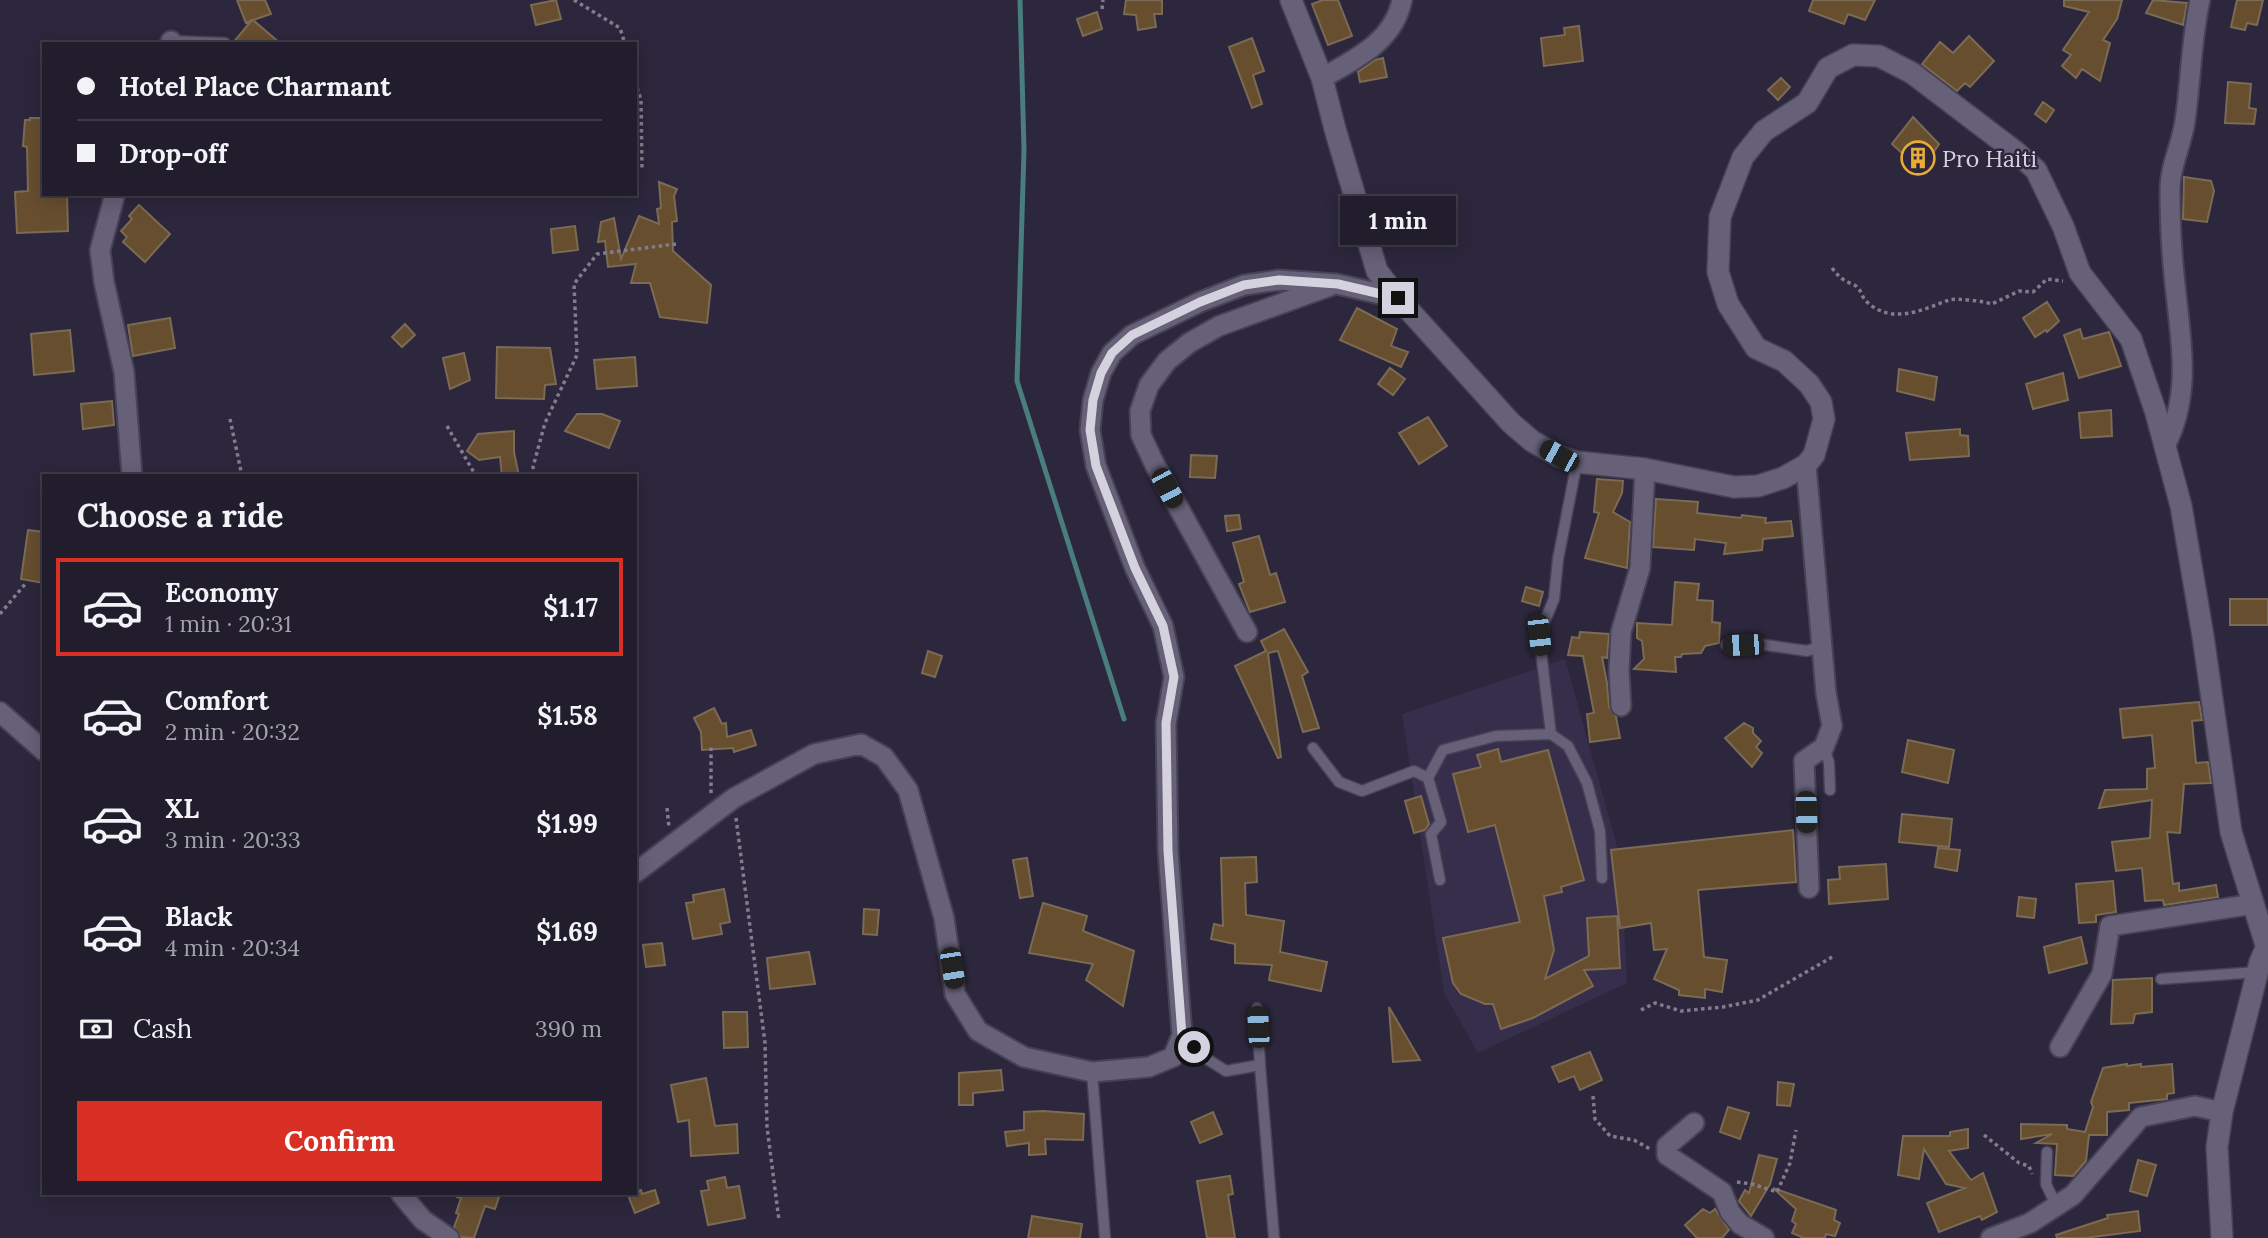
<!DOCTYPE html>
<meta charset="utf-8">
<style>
body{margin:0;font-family:Lora,serif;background:#2d2a39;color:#f1f3f6;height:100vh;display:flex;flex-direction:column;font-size:26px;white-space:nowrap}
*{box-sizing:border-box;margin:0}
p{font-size:23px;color:#a2a2aa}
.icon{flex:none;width:38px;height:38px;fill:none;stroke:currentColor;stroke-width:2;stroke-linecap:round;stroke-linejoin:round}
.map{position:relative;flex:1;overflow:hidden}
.sheet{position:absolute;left:42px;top:474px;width:595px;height:721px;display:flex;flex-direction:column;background:#211d2d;border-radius:0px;box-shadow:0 4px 18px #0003,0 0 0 2px #3e3b49}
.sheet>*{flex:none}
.top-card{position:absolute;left:42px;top:42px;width:595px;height:154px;border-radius:0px;box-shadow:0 4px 18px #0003,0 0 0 2px #3e3b49;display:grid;align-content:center;height:154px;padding:0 35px;background:#211d2d}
.end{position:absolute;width:32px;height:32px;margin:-16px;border:9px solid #d5d2e0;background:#111;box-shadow:0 0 0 4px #111}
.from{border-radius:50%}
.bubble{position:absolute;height:49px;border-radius:0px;background:#211d2d;box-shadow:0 4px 18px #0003,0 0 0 2px #3e3b49;font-size:23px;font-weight:700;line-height:49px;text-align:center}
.car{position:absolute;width:21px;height:42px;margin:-21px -10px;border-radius:9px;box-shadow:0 0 5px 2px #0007;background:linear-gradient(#222 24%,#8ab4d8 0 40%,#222 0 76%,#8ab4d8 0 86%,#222 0)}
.top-card b{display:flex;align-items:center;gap:24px;height:66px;font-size:26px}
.top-card b+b{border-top:2px solid #3e3b49}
.top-card i{width:18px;height:18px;background:#f1f3f6}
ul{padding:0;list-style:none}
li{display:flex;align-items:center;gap:21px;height:98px;margin:0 14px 10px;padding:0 21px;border:4px solid transparent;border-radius:0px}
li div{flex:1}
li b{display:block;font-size:26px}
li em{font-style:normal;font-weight:700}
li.selected{border-color:#d93025}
li>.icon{width:63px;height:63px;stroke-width:1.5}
h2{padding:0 35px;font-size:32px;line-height:84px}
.pay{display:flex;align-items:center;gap:18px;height:77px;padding:0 35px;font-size:26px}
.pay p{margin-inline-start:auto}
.cta{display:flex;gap:14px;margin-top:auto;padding:14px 35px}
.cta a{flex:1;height:80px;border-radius:0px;background:#d93025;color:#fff;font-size:28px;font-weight:700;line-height:80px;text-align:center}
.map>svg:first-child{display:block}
.built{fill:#362e4a}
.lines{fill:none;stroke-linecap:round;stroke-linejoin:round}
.stream{stroke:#497d7e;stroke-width:5}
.building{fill:#664e2f;stroke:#7b6a54;stroke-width:2}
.lane-casing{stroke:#474253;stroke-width:13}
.street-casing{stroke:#474253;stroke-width:23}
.secondary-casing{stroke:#474253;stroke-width:24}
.path{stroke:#817d8e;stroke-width:3.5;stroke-dasharray:3.5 3.5;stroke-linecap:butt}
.lane{stroke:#666078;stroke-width:10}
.street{stroke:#666078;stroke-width:19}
.secondary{stroke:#666078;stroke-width:21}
.route{stroke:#d5d2e0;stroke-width:9}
.labels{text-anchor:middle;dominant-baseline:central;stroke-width:5;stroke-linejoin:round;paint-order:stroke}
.poi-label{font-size:23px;fill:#d5d2e0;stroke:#2c273c;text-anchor:start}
</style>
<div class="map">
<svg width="2268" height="1238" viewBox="0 0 2268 1238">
<rect width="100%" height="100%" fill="#2c273c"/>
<path class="built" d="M1565,659l56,201 6,123 -149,70 -34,-60 -42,-279z"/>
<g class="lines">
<path class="stream" d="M1020,0l4,150 -7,231 107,338"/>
</g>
<path class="building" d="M237,0h28l6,14 -18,6 28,24h-49l20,-24 -6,3z
M556,0l5,19 -25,6 -5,-20z
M1126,0h36v14h-8l2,13 -18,3 -2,-15 -12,-1z
M1323,0h15l14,36 -24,9 -16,-41z
M1813,0h62l-10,20 -17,-6 -4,10 -35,-13z
M2064,0h58l-5,19 -14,21 7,3 -10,38 -18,-12 -6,9 -14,-12 9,-11 -8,-5 26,-38 -25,-6z
M2153,0l34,3 -4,22 -37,-12z
M2237,0h26l-6,25 -10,-2 -2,7 -14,-3z
M1097,12l5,17 -19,7 -6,-17z
M1579,26l4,35 -39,5 -3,-28 24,-3 -1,-7z
M1969,36l25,25 -24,26 -5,-4 -8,8 -35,-27 18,-22 13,11z
M1252,38l12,33 -11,4 9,29 -10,4 -23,-61z
M1383,58l4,19 -27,5 -2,-10 17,-12z
M1781,78l9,9 -12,13 -10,-10z
M2228,82l23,2 -2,24 7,1 -2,15 -29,-1z
M2043,102l11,8 -8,12 -11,-8z
M1913,117l26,27 -18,27 -29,-27z
M30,118h14v76h23l1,37 -51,2 -2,-41 13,-1 -1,-44 -4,-1 2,-26h5z
M2184,177l27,4 3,10 -7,31 -24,-3z
M659,182l18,7 -3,7 3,25 -5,1 1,29 38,34 -4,38 -47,-6 -10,-34h-19l5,-19 -28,3 -3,-26 -7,1 3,-20 13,-4 7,41 18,-43 20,8 -2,-15 4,-1z
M139,205l31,29 -25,28 -22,-20 4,-5 -6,-6 11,-12 -3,-3z
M575,226l3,24 -25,3 -2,-24z
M2047,302l12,19 -12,11 -1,-2 -11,7 -12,-19z
M1357,308l40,21 -6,17 17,6 -7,15 -61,-27z
M170,318l5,30 -42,8 -5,-31z
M405,324l10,11 -13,12 -10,-10z
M2080,329l3,10 26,-7 12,34 -42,12 -15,-43z
M70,330l4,41 -40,4 -3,-41z
M497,347l53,1 6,36 -11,1 -1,14 -48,-1z
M464,353l6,27 -20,9 -7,-31z
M635,357l2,29 -40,3 -3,-29z
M1390,368l15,11 -12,16 -15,-11z
M1899,369l38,8 -3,23 -37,-9z
M2063,373l5,27 -35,9 -7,-25z
M112,401l2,24 -31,4 -2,-25z
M2111,410l1,26 -31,2 -2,-25z
M577,414h25l18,7 -11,27 -44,-17z
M1428,417l19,29 -28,18 -20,-31z
M1960,429v6l8,1 1,20 -59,4 -4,-27z
M514,431v21l5,24h-17l-2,-19 -21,3 -12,-9 11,-17z
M1191,455l26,1 -2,22 -25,-1z
M1597,479l26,2 -1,12 -9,19 17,10 -3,46 -42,-10 14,-45 -5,-1z
M1656,499l42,3 -1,11 44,5 1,-3 24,3 -1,5 26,-2 2,15 -30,3 -1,11 -38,4 2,-11 -31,-4 -1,11 -41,-3z
M1239,515l2,14 -14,2 -2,-15z
M28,530l16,2v51l-23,-4z
M1259,536l11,39 6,-2 9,29 -35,10 -11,-28 5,-2 -11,-39z
M1675,582l24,2 -2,16 16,1 -1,21 8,1 -1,20 -14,3 -4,7 -19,1 -1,3h-6l1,15 -42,-3 10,-10 -2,-18 -5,-3v-15l35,2z
M1526,587l17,5 -4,14 -17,-5z
M2230,599h38v26h-38z
M1284,629l24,43 -6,4 17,52 -16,4 -25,-81 -10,2 13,104 -3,1 -43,-92 31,-15 -5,-10z
M1580,632l29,2 -2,24 -5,-1 5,26 2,24 7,10 4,21 -30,4 -3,-28 7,-1 -11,-57 -15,-1 4,-18 7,1z
M928,651l14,5 -7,21 -13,-4z
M2199,702l3,18 -10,1 4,42 12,-1 3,21 -27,1 -4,49 -13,-1 6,52 6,-1v8l37,-6 2,12 -54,8 -1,-5 -18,1 -3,-33 -26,3 -4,-29 38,-4 2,-38 -53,8 6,-18 42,-1v-20l8,-1 -3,-33 -29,3 -3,-29z
M714,708l8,16 4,-1 1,14 24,-7 5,15 -22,7 -1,-4 -31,2 -1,-18 -7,-14z
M1744,723l9,5v5l8,8 -5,6 6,6 -10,14 -27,-29z
M1908,740l46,10 -6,33 -46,-11z
M1498,749l3,13 47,-12 36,130 -23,7 1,5 -18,4 10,54 -9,29 44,-23 -2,-38 30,-2 3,52 -36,2 9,16 -60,32 -32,11 -8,-25h-8l-24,-10 -8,-11 -10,-45 77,-16 -25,-97 -27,7 -15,-58 28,-7 -4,-12z
M1421,796l8,28 -4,6 -11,3 -9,-32z
M1902,814l50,5 -3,28 -50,-5z
M1793,830l3,52 -98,8 6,67 23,3 -5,32 -17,-3v9l-26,-3v-5l-25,-11 13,-30 -13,1 -3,-27 -31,5 -9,-78z
M1938,848l22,2 -3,21 -22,-4z
M1256,857l1,25 -12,1 1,32 38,6 -4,31 47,10 -6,29 -52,-11 3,-15 -37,-2v-19l-24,-5 3,-15 9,2 -2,-68z
M1027,858l6,38 -13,2 -7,-38z
M1886,864l2,35 -59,5 -1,-24 12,-1 -1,-12z
M2113,881l3,31 -20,3v7l-17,1 -3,-39z
M724,889l6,33 -10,2 2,10 -29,5 -7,-36 8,-1 -1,-7z
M2019,897l17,2 -2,19 -17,-2z
M1043,903l44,13 -4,15 51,20 -11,55 -37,-26 7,-16 -64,-11z
M864,909l15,1 -2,25 -14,-1z
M2081,937l6,26 -38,10 -5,-26z
M662,943l3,22 -19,2 -3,-22z
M809,952l6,32 -45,5 -3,-31z
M2152,978v34l-17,2 -2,9 -22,1 2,-44z
M1389,1007l31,53 -27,2z
M723,1012h24l1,35 -24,1z
M1590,1052l12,28 -22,10 -6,-14 -15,6 -7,-15z
M2127,1064v2l14,-2v3l31,-3 2,29 -7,1v5l-38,4v7l-22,2v23h-18l-3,26 -13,15 -18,-1 2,-31 -21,-1 16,-9 -31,5v-15l46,1v4l18,3 8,-25 -2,-5 12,-34z
M1001,1070l2,20 -30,3v12h-14v-32z
M706,1078l9,48 22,-2 1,29 -47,3 -2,-36 -11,2 -7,-37z
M1778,1082l16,2 -4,22 -13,-1z
M1728,1107l21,6 -9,26 -20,-7z
M1043,1111l41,3 -1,26 -38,-1 1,15 -17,1v-12l-22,3 -2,-14 19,-2v-18z
M1213,1112l9,22 -22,9 -9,-21z
M1968,1129v19l-19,3 22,29 12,-7 14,39 -15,8 -2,-4 -41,16 -12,-29 38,-15 -19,-4 -22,-35 -5,30 -21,-4 5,-39h47v-4z
M1759,1155l18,4 -7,25 -19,32 -12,-15 6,-11 4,3z
M2138,1160l18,5 -9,31 -17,-5z
M1230,1176l3,18 -5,1 7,43h-28l-10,-57z
M725,1177l2,11 12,-2 6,32 -37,7 -7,-34 8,-1 -2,-9z
M1773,1188l63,22 -2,10 6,3 -5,13 -9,-2 -1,4h-21l-12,-5 4,-9 -4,-3 4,-12z
M641,1190l1,4 13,-4 4,13 -24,10 -7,-18z
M458,1194h42l-5,15 -10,-3 -11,32 -13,-1 -7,-10 5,-13 -3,-1 5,-15 -4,-1z
M1703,1209l7,4 5,-4 14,21 -7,8h-25l-12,-13z
M2138,1211l2,20 -55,7h-28l-1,-3 52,-17 -1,-3z
M1032,1216l50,8 -2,14h-52z"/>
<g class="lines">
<defs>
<path id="lane" d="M171,41l54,2
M1577,462l-19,97 -4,40 -15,36 12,99 17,12 19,37 13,48 2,47
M1726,645l33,-1 48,7 14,-5
M1824,747l5,16 1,27
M1313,748l26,34 23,9 52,-20 14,7 13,44 -10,12 9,46
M1428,778l15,-28 53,-14 55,-2
M2161,979l97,-7
M1257,1008l3,57
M1182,1035l25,24 19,12 34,-6 14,173
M1092,1072l13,166
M2047,1152l-1,32 10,21"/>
<path id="street" d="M170,44l1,-3
M1322,78c34,-19 72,-37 80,-78
M115,194l-15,56 4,32 20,90 8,104
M2165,446c29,-56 14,-113 9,-172 -3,-28 -4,-57 -4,-85 0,-23 12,-45 15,-68 6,-40 6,-81 15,-121
M1806,465l20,228 6,33 -8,21 -20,14 5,127
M1247,632l-92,-167 -14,-30 -1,-24 9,-26 18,-24 22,-18 30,-17 111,-40
M1621,706l-2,-35 2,-39 19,-64 5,-99
M0,712l44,39
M635,873l99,-75 80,-44 47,-10 23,13 24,33 36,128 11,76 23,37 46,26 68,15 57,-5 24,-10 9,-22 -14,-184 -2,-128 8,-46 -11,-51 -28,-58 -39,-102 -6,-36 3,-30 8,-27 11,-20 20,-18 68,-33 44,-17 35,-5 58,4 61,14
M2060,1047l42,-73 8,-48 144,-22
M1694,1123l-27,23v9l55,37 8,20 10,12 24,14
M401,1194l22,26 26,18
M1991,1238l39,-15 43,-28 68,-78 54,-11 27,6"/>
<path id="secondary" d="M1291,0l31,78 13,51 42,142 21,27 113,125 21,18 26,15 19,6 68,7 89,18 24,-1 25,-8 23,-13 8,-10 10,-36 -3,-17 -12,-18 -25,-23 -28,-13 -28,-44 -10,-32 2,-55 23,-60 21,-26 43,-28 21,-35 25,-13 26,1 33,17 104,79 20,18 27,56 17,47 51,66 25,74 25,93 22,130 28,196 35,113
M2222,1238l-5,-91 5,-35 38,-150 8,-18"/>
</defs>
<use href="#lane" class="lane-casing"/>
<use href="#street" class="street-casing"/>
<use href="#secondary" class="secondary-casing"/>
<path class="path" d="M574,0l46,28 5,16
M1102,9l1,-9
M635,81l6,19 1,69
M1832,268c4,5 7,9 12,12 4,3 11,4 14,8 4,4 4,10 9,14 25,23 55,8 82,-2 8,-2 34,1 43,4l27,-13 14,1 14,-13 16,2
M230,419l12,57
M447,426l29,50
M535,476l-2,-9 12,-44 32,-68 -3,-71 23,-30 79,-10
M0,614l26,-31
M711,793v-49
M667,808l2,19
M736,818l29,225 2,84 12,93
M1641,1010l14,-7 26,8 42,-4 35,-7 74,-43
M1593,1096l2,23 15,17 24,4 16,9
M1984,1135l35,28 10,3 3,8
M1737,1182l15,2 25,8 13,-29 6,-33"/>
<use href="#lane" class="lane"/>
<use href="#street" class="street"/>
<use href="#secondary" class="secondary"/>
</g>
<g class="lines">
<path class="route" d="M1194,1047l-12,-12 -14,-184 -2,-128 8,-46 -11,-51 -28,-58 -39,-102 -6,-36 3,-30 8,-27 11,-20 20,-18 68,-33 44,-17 35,-5 59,4 60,14"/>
</g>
<defs>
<symbol id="building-ring" viewBox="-11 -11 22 22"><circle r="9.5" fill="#2c273c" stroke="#e9ab38" stroke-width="1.5"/><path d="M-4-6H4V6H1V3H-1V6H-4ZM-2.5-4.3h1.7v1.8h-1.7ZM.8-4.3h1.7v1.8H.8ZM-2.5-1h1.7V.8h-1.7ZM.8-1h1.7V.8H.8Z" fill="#e9ab38"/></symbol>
</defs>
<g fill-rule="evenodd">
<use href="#building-ring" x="1899" y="139" width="38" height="38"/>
</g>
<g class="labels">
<g class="poi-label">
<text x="1942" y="158">Pro Haiti</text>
</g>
</g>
</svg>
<i class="end from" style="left:1194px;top:1047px"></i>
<i class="end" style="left:1398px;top:298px"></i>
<div class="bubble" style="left:1340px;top:196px;width:116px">1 min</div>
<i class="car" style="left:1559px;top:456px;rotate:299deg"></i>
<i class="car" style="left:1167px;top:488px;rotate:152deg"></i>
<i class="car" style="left:1539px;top:635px;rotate:174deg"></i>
<i class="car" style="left:1743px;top:645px;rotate:268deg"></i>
<i class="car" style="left:1806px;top:812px;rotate:178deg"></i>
<i class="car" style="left:952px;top:968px;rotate:171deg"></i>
<i class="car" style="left:1258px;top:1027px;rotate:357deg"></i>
<div class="top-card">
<b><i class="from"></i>Hotel Place Charmant</b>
<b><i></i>Drop-off</b>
</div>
<section class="sheet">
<h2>Choose a ride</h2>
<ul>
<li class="selected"><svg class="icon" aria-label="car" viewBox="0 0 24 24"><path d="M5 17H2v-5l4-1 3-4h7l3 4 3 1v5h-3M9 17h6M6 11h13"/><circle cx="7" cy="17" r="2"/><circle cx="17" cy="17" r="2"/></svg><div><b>Economy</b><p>1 min · 20:31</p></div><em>$1.17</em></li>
<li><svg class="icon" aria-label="car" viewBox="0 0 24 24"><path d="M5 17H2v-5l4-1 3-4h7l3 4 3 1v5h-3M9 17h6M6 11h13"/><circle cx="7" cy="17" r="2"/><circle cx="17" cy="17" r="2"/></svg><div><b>Comfort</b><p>2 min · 20:32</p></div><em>$1.58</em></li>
<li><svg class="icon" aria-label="car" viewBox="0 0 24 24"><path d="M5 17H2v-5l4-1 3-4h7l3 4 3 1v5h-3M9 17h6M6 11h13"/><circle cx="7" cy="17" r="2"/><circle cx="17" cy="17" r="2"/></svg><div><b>XL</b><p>3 min · 20:33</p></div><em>$1.99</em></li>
<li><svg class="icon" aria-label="car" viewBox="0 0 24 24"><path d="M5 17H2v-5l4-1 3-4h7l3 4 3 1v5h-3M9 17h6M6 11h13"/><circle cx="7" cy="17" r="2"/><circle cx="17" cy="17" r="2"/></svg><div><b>Black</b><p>4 min · 20:34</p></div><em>$1.69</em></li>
</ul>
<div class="pay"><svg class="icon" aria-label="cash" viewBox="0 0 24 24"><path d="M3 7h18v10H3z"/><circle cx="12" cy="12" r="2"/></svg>Cash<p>390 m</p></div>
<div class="cta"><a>Confirm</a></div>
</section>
</div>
